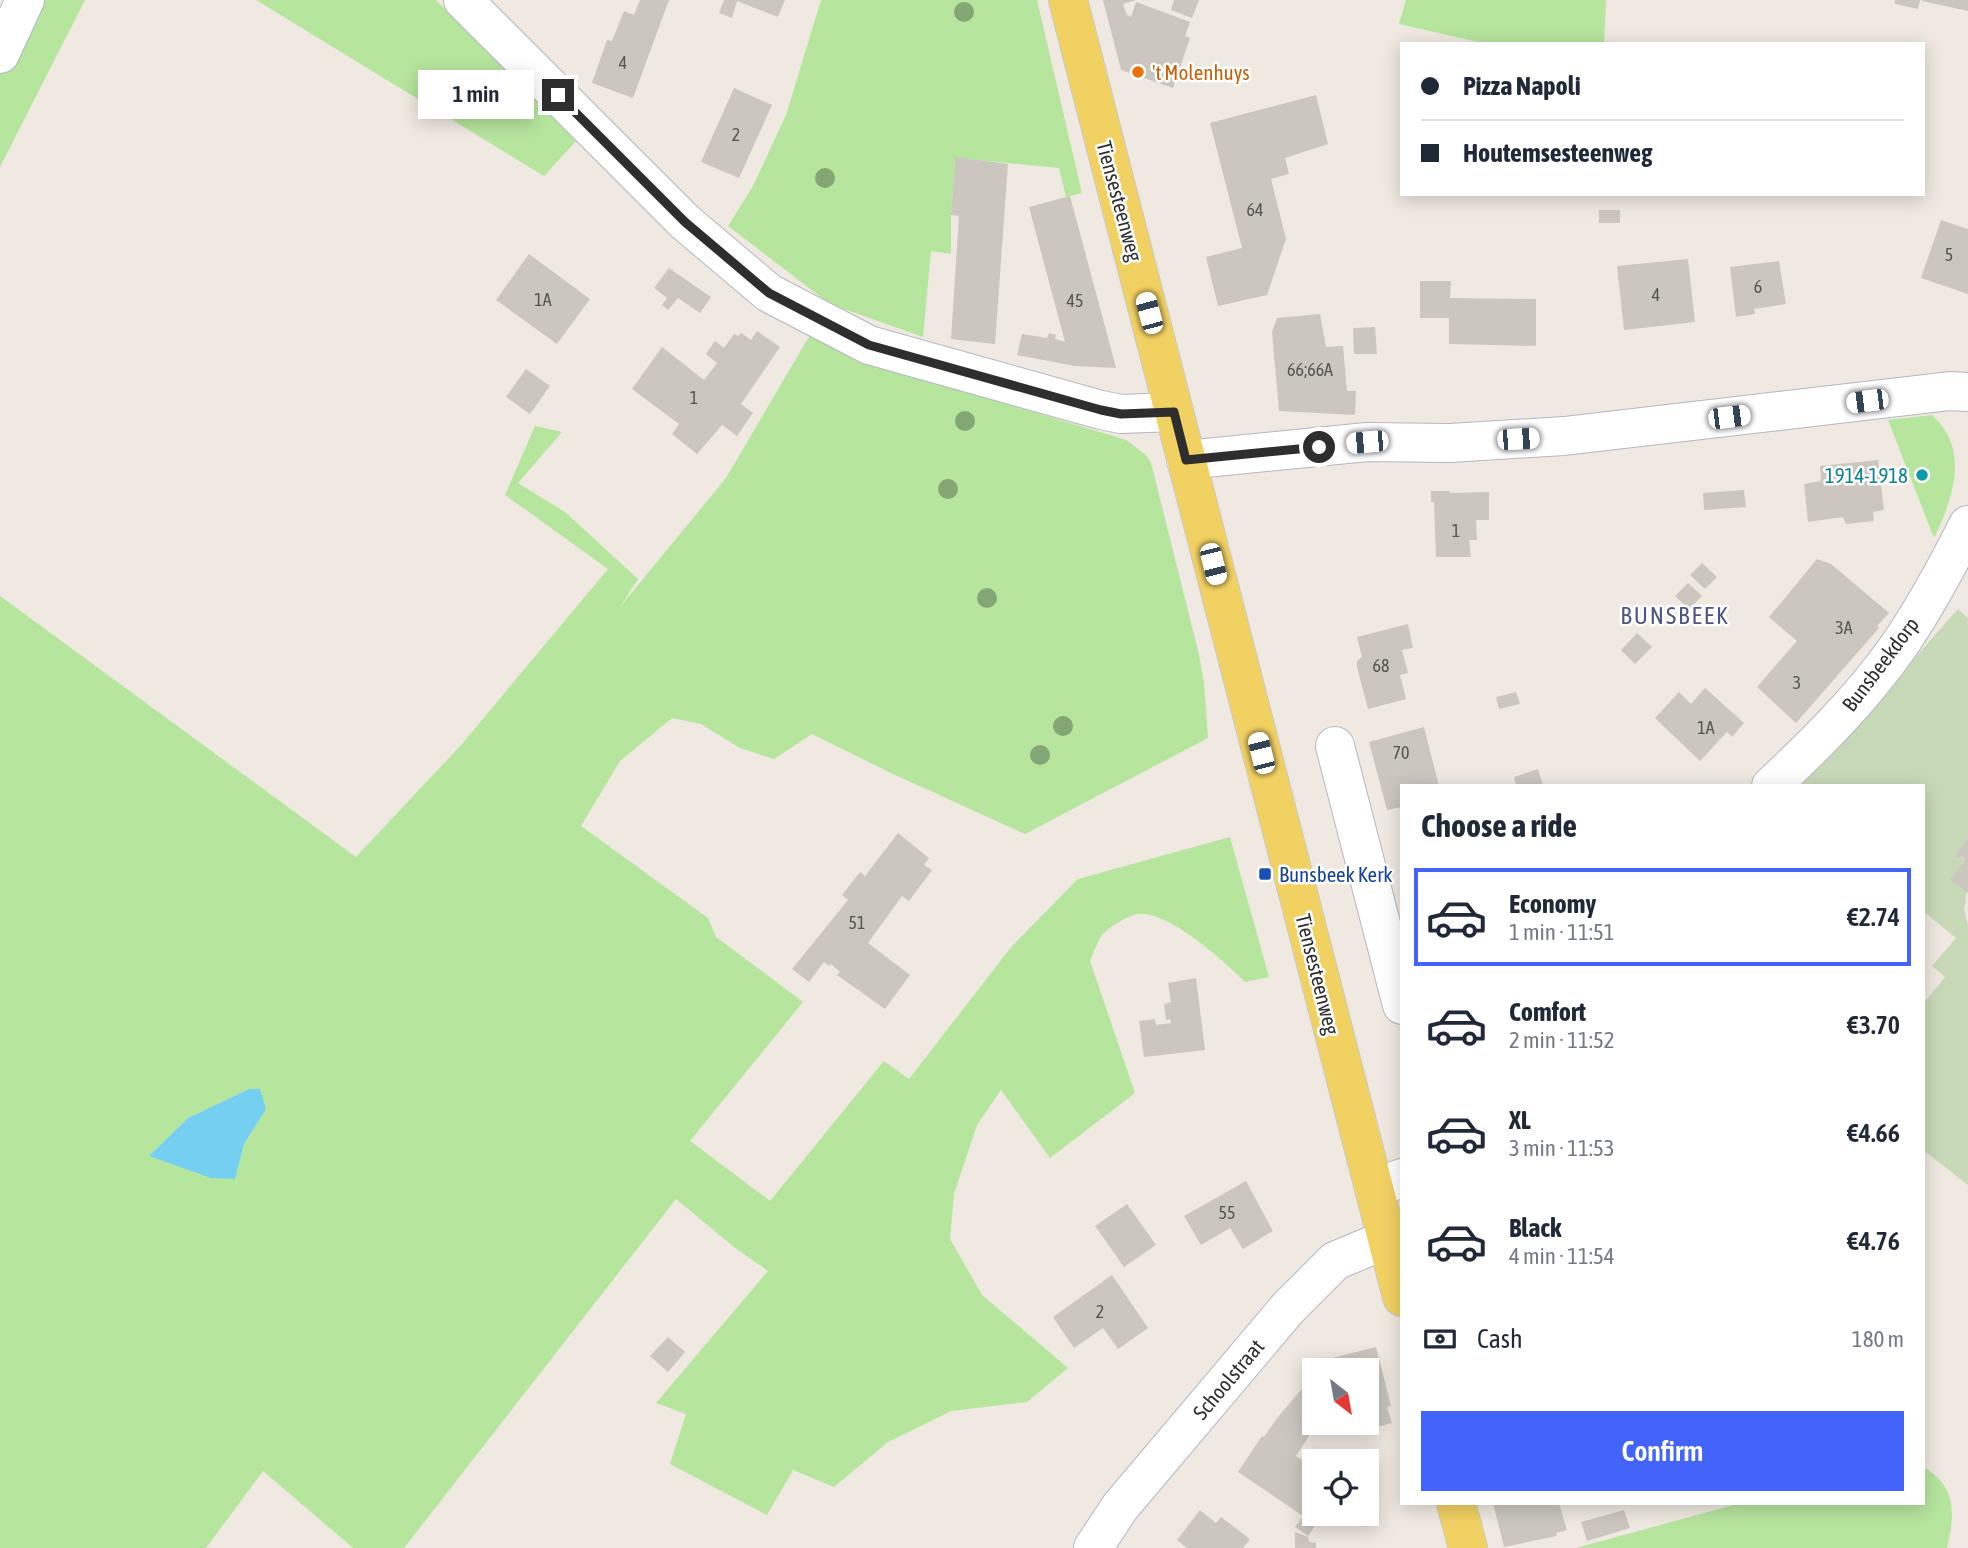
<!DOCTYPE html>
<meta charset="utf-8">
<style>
body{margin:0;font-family:"Asap Condensed",sans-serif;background:#f6f6f7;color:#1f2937;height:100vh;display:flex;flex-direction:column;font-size:26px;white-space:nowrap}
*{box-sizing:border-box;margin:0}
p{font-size:23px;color:#747a83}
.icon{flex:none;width:38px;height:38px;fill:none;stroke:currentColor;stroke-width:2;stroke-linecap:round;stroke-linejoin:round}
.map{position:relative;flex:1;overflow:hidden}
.panel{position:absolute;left:1400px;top:784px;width:525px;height:721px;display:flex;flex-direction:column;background:#fff;border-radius:0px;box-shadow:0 4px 18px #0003}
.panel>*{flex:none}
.hud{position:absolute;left:1400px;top:42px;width:525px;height:154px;border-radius:0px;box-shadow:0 4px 18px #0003;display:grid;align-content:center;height:154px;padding:0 21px;background:#fff}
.needle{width:46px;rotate:149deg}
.tools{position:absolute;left:1302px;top:1358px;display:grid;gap:14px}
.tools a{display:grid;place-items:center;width:77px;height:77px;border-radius:0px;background:#fff;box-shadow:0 4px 18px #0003;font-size:35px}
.end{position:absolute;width:32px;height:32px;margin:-16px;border:9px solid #2e2e2e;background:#fff;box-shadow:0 0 0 4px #fff}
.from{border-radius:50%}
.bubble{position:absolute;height:49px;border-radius:0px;background:#fff;box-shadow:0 4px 18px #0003;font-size:23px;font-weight:600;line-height:49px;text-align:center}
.car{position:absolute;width:21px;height:42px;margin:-21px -10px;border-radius:9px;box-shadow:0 0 5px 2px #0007;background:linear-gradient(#fff 24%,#345 0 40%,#fff 0 76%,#345 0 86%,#fff 0)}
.hud b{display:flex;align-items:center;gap:24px;height:66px;font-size:26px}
.hud b+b{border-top:2px solid #e0e1e3}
.hud i{width:18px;height:18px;background:#1f2937}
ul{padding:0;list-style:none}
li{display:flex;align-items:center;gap:21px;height:98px;margin:0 14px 10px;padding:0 7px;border:4px solid transparent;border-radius:0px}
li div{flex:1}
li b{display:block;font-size:26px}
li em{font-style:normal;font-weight:600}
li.selected{border-color:#4264fb}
li>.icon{width:63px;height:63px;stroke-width:1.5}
h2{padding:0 21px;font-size:32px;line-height:84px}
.pay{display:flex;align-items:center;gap:18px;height:77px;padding:0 21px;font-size:26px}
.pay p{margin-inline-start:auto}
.action{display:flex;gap:14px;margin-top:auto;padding:14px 21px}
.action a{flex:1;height:80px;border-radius:0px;background:#4264fb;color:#fff;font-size:28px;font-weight:600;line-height:80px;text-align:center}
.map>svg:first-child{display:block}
.green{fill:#b6e59e;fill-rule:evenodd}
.cemetery{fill:#c8d9b8}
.water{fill:#75cff0}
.building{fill:#cbc7bf}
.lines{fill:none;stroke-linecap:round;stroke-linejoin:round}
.minor-casing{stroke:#b4b7c1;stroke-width:40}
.major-casing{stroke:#c9c9c9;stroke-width:40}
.minor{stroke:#fff;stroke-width:38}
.major{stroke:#f2d163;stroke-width:38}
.tree{fill:#84a574}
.route{stroke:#2e2e2e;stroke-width:9}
.food-dot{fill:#e8710a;stroke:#fff;stroke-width:2.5}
.culture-dot{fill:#0f9aa8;stroke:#fff;stroke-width:2.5}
.transit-dot{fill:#1a4fb4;stroke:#fff;stroke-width:2.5}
.labels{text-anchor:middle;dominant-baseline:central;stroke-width:5;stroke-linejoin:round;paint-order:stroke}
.number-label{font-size:18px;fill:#555452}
.food-label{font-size:21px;fill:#c56008;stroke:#fff;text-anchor:start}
.street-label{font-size:21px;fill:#2e2e2e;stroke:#fff}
.culture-label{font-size:21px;fill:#0d838f;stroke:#fff;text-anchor:end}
.transit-label{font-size:21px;fill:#164399;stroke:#fff;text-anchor:start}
.quarter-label{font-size:24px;letter-spacing:2px;fill:#4d5680;stroke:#fff}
</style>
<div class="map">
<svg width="1968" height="1548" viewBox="0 0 1968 1548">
<rect width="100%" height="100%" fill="#efe9e1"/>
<path class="green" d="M43,0h42l-85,167v-113z
M256,0h180l140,141 -32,35z
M821,0h216l45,193 -16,4 -7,-29 -104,-10 -4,57v39l-20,-3 -8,86 -93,-33 -102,-78 25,-40 33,-71z
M1406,0h200l-2,44h-117l-88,-20z
M810,335l58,27 258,78 21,16 4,7 48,192 5,28 4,55 -183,96 -132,-60 -81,-40 -38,25 -34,-11 -39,-24 -29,-6 -52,43 -39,65 127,92 8,19 87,65 -113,139 80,60 114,-140 25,18 103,-133 66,-67 152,-42 39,140 -24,5c-20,-20 -82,-77 -112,-67 -8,3 -22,11 -28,17 -7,6 -11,20 -15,29l45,132 -85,65 -49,-68 -24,35 -23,69 -4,45 32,56 86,73 -41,34 -76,9 -63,31 -54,45 -41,-17 -26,45 -97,-51 16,-50 -30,-11 112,-132 -34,-24 -58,-48 -272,349h-51l-90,-77 -57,77h-206v-952l356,261 106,-113 146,-175 -103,-74 30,-69 27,6 -44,51 47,29 73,67 -18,28 106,-129zM249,1089l17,20 -22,35 -9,35 -86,-23 39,-38z
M1932,415c36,32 24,78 2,123l-46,-118z
M1923,1467c34,19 32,47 24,81h-371l165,-45h182z"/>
<path class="cemetery" d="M1958,609l10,9v219l-13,19 4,3 3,-3 4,3c1,16 2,36 -2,50l4,16v260l-45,-35v-146l22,-27 -13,-11 24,-28 -33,-27v-125h-122z"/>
<path class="water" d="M249,1089h11l6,20 -22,35 -9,35 -24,-1 -62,-22 39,-38z"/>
<path class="building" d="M640,0h29l-36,98 -41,-15 15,-43 5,1 12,-30 10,4z
M724,0h61l-7,17 -41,-16 -5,17 -13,-5z
M1103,0h33l-13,4 4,11 4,2 5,-15 54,20 -5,14 5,2 -17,50 -52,-18z
M1174,0h25l-7,18 -21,-8z
M1895,0h25l-2,9 -23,-5z
M1922,0h46v11l-46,-10z
M734,88l38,17 -33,73 -38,-16z
M1316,95l12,49 -43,14 4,16 -18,5 15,60 -19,56 -49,11 -12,-49 36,-9 -32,-125z
M955,157l53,7 -13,180 -44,-5 8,-123 -8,-1z
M1070,196l37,138 9,34 -41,-2 -58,-11 5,-21 25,4 2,-5 7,2 -1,4 10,3 -36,-135z
M1599,210h21v13h-21z
M1941,220l27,9v65l-47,-16z
M529,254l61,45 -33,45 -61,-44z
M1688,259l7,63 -71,8 -7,-64z
M1779,261l7,43 -32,5 1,5 -19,3 -6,-50z
M669,268l42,29 -11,16 -22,-15 -10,12 -6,-5 5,-7 -13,-10z
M1420,281h31l-1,17 86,1v47l-87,-2v-26h-29z
M1320,314l6,33 17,-1 4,45h9l-1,24 -76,-4 -7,-79 5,-14z
M1375,327l2,27h-23l-1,-26z
M757,331l23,16 -39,57 12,9 -16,23 -15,-11 -25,29 -25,-20 7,-10 -47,-35 30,-42 42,33 13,-17 -11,-9 9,-13 9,7 10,-14 4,2 3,-3 10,7z
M526,369l24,17 -20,28 -24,-17z
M1878,460l6,50 -11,2 1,9 -28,3 -3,-7 -35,5 -4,-38 17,-3 -1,-15z
M1744,490l2,17 -42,3 -1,-17z
M1431,491h19v2l39,-1v28h-13l1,20h-8l2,17h-35l-2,-55h-3z
M1817,559l14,5 58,49 -12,13 2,2 -83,95 -39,-36 40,-46 -28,-24z
M1702,563l15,14 -12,12 -15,-14z
M1688,583l14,13 -13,13 -14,-13z
M1408,624l5,24 -11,2 6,23 -8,2 6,24 -38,10 -11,-42v-6l5,-4 -5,-20z
M1637,633l15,14 -17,17 -14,-14z
M1705,688l39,35 -12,14 -5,-5 -27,29 -45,-43 24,-26 12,12z
M1516,692l4,12 -21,5 -3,-12z
M1424,727l15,59h-37v21l-15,3 -18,-68z
M1538,769l5,17h-27l-2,-9z
M898,833l31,25 -5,7 8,5 -23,31 -7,-5 -34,47 42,32 -25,34 -48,-34 3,-3 -9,-8 -2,2 -5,-4 -15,20 -17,-13 56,-69 -6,-5 18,-23 5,4z
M1968,837v56l-18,-13 16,-21 -4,-3 -3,3 -4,-3z
M1196,978l9,72 -61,7 -5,-36 16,-2 1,6 15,-2 -1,-4 -4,1 -2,-16 7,-2 -3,-19z
M1246,1181l27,50 -30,18 -13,-21 -29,17 -17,-29z
M1127,1204l29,41 -32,22 -29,-41z
M1112,1275l36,53 -30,21 -15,-21 -29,20 -21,-31z
M668,1337l17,15 -17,20 -18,-16z
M1376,1347l15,59 -4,1 5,16 -45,12 -3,-12h23v-53h-48l10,-6 -1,-5z
M1314,1375v43l-8,10 3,8 -13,20 18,12v46h9l-15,22 -13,-9 8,-11 -65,-44 24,-36 2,1 13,-19z
M1493,1503h66l8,27 -11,3 1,3 -53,11z
M1200,1510l16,13 5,-6 29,22 -7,9h-56l-10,-8z
M1624,1510l6,18 -43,13 -6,-19z
M1295,1532l13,5 1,5 7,1v5h-21z"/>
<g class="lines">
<defs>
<path id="minor" d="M463,0l222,222 84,71 100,52 232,65 20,4 53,-2
M0,54l25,-54
M1186,460l181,-18 83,1 114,-7 386,-45 18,1
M1335,746l67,259
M1771,786c46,-43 91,-88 127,-139 27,-39 49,-80 70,-122
M1374,1188l28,-10
M1093,1548l27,-41 168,-199 47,-47 52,-22"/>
<path id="major" d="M1068,0l334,1297
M1456,1503l12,45"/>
</defs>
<use href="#minor" class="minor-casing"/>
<use href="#major" class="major-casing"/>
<use href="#minor" class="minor"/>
<use href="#major" class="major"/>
</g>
<g class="tree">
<circle cx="964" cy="12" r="10"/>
<circle cx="825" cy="178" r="10"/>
<circle cx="965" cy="421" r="10"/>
<circle cx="948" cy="489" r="10"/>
<circle cx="987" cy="598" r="10"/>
<circle cx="1063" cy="726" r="10"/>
<circle cx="1040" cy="755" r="10"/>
</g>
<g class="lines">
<path class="route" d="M558,95l127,127 84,71 100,52 232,65 20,4 53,-2 12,48 133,-13"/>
</g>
<circle class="food-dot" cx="1138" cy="72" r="7"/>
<circle class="culture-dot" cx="1922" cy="475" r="7"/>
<rect class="transit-dot" x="1258" y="867" width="14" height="14" rx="3.5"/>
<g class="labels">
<g class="number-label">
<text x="623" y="62">4</text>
<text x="736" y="134">2</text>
<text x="1255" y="209">64</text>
<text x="1949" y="254">5</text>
<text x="1758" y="286">6</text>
<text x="1656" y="294">4</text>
<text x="543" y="299">1A</text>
<text x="1075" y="300">45</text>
<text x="1310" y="369">66;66A</text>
<text x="694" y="397">1</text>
<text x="1456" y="530">1</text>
<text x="1844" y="627">3A</text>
<text x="1381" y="665">68</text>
<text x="1797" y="682">3</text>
<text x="1706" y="727">1A</text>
<text x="1401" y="752">70</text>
<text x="857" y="922">51</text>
<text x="1227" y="1212">55</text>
<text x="1100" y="1311">2</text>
</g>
<g class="food-label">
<text x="1152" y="72">'t Molenhuys</text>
</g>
<g class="street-label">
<text transform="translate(1120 201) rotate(75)">Tiensesteenweg</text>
<text transform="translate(1880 664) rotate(-53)">Bunsbeekdorp</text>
<text transform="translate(1318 974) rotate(76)">Tiensesteenweg</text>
<text transform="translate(1228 1379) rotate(-50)">Schoolstraat</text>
</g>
<g class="culture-label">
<text x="1908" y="475">1914-1918</text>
</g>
<g class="transit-label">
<text x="1279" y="874">Bunsbeek Kerk</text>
</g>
<g class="quarter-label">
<text x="1675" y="615">BUNSBEEK</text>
</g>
</g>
</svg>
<div class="tools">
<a><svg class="needle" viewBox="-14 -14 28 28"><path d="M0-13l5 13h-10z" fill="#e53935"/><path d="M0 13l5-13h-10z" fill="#747a83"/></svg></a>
<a><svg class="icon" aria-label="locate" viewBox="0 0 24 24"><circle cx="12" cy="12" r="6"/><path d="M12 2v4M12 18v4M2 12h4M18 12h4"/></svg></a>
</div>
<i class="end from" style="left:1319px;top:447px"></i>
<i class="end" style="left:558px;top:95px"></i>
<div class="bubble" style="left:418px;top:70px;width:116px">1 min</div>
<i class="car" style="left:1149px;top:313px;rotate:345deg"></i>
<i class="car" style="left:1867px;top:401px;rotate:263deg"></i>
<i class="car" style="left:1729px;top:417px;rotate:83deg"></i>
<i class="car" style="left:1518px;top:439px;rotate:87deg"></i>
<i class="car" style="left:1367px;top:442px;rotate:265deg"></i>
<i class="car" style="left:1213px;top:564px;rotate:166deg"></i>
<i class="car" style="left:1261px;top:753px;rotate:346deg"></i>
<div class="hud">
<b><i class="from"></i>Pizza Napoli</b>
<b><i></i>Houtemsesteenweg</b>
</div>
<section class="panel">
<h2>Choose a ride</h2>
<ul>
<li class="selected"><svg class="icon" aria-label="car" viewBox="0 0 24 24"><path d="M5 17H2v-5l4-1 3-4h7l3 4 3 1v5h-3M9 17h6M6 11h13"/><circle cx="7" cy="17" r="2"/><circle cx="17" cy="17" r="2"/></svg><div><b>Economy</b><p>1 min · 11:51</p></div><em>€2.74</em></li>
<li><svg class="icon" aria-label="car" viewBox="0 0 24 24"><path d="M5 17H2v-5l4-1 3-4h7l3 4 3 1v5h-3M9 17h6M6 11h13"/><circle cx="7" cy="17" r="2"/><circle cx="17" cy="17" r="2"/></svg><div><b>Comfort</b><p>2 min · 11:52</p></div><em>€3.70</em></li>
<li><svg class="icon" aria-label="car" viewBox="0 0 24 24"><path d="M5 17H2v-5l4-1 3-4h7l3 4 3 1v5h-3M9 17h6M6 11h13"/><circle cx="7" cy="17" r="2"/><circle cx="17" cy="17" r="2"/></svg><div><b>XL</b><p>3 min · 11:53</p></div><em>€4.66</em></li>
<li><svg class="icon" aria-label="car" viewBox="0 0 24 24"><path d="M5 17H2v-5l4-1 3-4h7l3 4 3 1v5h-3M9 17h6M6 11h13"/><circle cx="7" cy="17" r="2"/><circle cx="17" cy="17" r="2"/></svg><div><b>Black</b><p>4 min · 11:54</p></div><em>€4.76</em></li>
</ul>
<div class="pay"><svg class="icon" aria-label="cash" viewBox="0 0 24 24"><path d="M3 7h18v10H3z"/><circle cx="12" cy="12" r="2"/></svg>Cash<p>180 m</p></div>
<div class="action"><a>Confirm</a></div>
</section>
</div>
